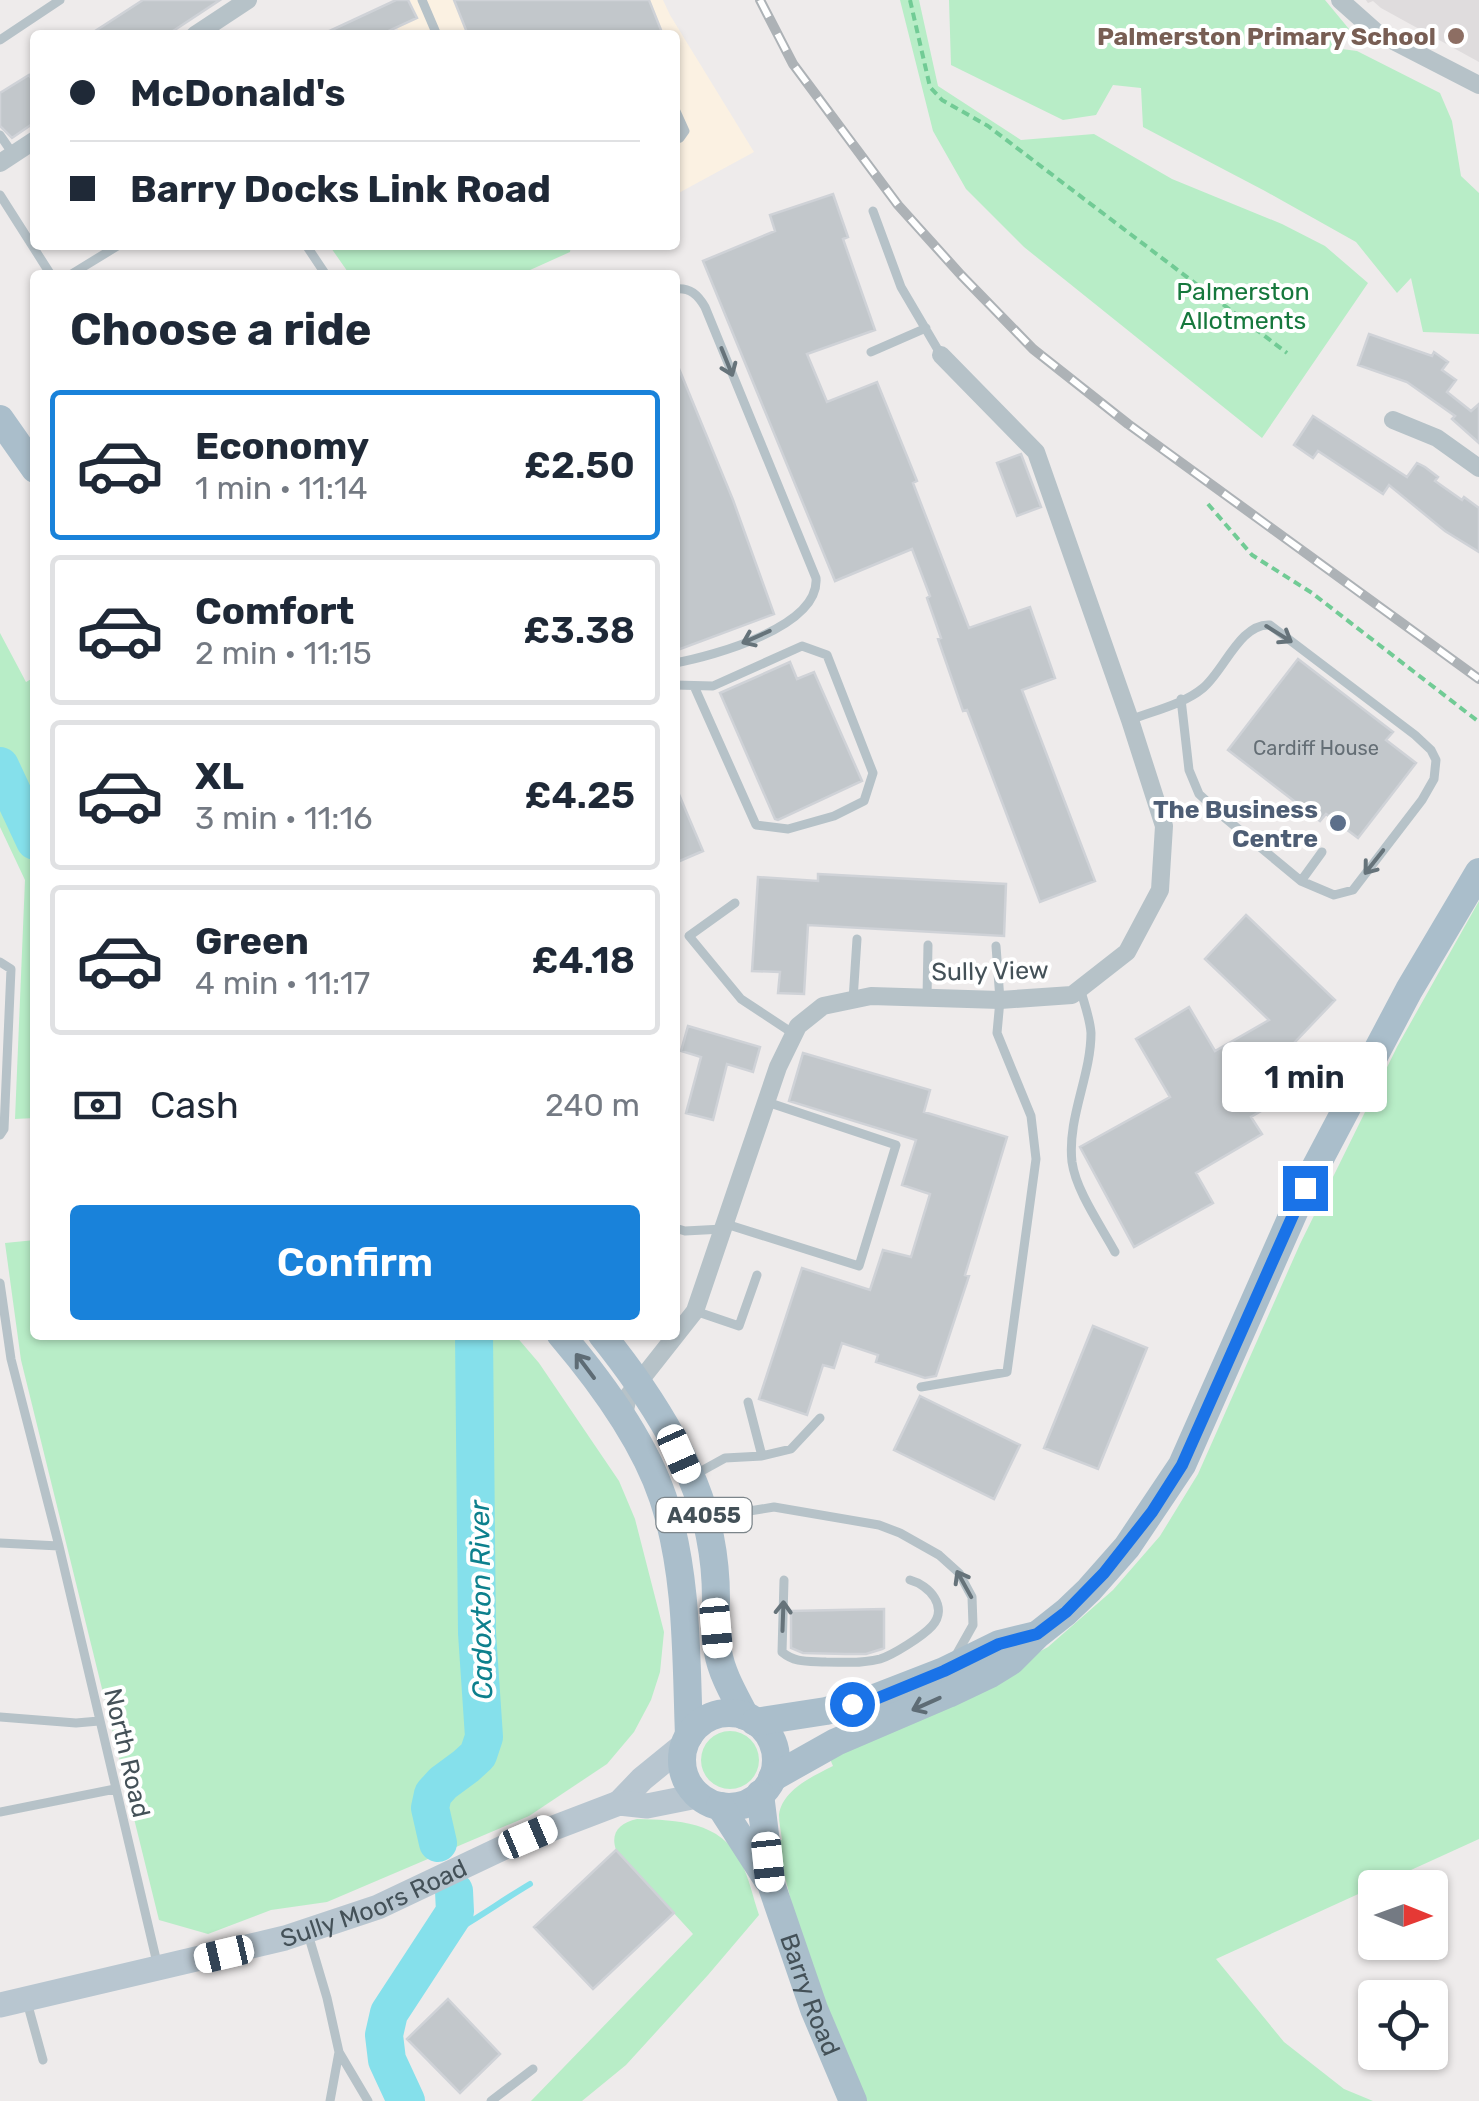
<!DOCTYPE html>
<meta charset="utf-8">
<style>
body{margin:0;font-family:Rubik,sans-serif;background:#f2f2f3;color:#1f2937;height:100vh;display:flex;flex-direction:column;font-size:38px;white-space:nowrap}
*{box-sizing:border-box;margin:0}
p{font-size:32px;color:#747a83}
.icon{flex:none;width:55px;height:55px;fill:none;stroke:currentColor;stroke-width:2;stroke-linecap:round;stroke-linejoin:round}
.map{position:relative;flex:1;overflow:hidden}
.side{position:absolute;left:30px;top:270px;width:650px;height:1070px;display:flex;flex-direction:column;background:#fff;border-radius:10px;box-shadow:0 2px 8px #0004}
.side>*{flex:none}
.banner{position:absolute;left:30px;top:30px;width:650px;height:220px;border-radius:10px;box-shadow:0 2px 8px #0004;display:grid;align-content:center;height:220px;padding:0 40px;background:#fff}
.needle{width:65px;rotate:91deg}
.buttons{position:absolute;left:1358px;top:1870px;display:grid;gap:20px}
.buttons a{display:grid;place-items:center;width:90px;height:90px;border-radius:10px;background:#fff;box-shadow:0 2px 8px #0004;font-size:50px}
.end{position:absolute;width:45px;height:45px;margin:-22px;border:12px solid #1a73e8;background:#fff;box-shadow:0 0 0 5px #fff}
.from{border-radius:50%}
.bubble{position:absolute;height:70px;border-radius:10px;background:#fff;box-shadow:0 2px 8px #0004;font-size:32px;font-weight:600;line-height:70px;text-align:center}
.car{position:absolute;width:30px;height:60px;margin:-30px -15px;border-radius:12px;box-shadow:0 0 8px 2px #0007;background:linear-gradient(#fff 24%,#345 0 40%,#fff 0 76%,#345 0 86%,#fff 0)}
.banner b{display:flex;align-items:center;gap:35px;height:95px;font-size:38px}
.banner b+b{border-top:2px solid #e0e1e3}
.banner i{width:25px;height:25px;background:#1f2937}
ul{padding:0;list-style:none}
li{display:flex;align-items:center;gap:30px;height:150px;margin:0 20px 15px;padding:0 20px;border:5px solid #e0e1e3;border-radius:10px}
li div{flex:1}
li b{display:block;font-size:38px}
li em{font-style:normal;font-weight:600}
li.current{border-color:#1982da}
li>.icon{width:90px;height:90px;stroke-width:1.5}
h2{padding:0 40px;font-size:45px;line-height:120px}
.pay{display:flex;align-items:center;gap:25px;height:110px;padding:0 40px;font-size:38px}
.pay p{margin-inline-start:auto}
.primary-button{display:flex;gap:20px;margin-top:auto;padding:20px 40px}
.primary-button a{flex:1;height:115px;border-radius:10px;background:#1982da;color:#fff;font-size:40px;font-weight:600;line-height:115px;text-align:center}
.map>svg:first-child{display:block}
.commercial{fill:#fbf1e2}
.education{fill:#dfdcdd}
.green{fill:#b8edc7}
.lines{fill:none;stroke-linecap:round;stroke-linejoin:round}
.stream{stroke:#85e0eb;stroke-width:6}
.river{stroke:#85e0eb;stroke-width:38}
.building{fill:#c2c7cb;stroke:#cfd2d7;stroke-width:2.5}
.path{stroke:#71cb95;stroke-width:4;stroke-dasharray:8 5;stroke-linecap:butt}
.lane{stroke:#b6c2c8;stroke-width:9}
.street{stroke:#b6c2c8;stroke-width:18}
.secondary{stroke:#b8c6d0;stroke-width:25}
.primary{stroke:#aabecb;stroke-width:28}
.rail-casing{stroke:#adb2b6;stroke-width:10}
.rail{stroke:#fff;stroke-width:6;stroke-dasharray:19;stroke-linecap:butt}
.oneway{stroke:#66737a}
.oneway2{stroke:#5e6c75}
.route{stroke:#1a73e8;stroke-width:12}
.education-dot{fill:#8d6e63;stroke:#fff;stroke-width:4}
.service-dot{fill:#5c6f8a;stroke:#fff;stroke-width:4}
.labels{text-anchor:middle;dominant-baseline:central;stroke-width:8;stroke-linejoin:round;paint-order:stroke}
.number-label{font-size:20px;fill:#646e75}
.shield{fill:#fff;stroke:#7c858a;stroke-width:2.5}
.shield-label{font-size:22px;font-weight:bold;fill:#445158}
.education-label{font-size:25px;font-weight:bold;fill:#785e54;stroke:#fff;text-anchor:end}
.park-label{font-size:25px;fill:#16783d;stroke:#fff}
.service-label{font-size:25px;font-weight:bold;fill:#4e5e75;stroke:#fff;text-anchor:end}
.street-label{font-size:25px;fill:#445158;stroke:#fff}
.water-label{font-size:28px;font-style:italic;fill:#0d808d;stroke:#fff}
</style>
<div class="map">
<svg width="1479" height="2101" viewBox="0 0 1479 2101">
<rect width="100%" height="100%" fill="#eeebeb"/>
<path class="commercial" d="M410,0h253l7,15 84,137 -79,43v-160h-273l-5,-7 20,-9z"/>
<path class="education" d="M1366,0h113v62l-98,-54 -8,-7 -5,2z"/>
<path class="green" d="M900,0h19l19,86 83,54 73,-6 78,45 110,45 43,22 43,37 -106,155 -238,-191 -58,-58 -33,-58z
M949,0h376l24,29 -7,20 15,2 83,42 12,28 9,55 18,17v141l-56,-2 -12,-54 -14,15 -41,-51 -91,-51 -122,-64 -2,-39 -28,-3 -17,30 -33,5 -112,-55z
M329,245h242l-1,7 -51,23h-169z
M0,633l26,49 9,-5v441l-20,1 10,-239 -25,-53z
M1479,901v938l-263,120 68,83 60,47 29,12h-508l-65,-164 -24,-96 6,-1c-1,-8 -3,-17 -3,-25 3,-25 34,-39 54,-49l-3,-7 104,-50 114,-62 65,-57 47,-54 38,-62 102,-230 97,-197z
M35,1240v95h480l24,28 80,118 16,38 29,113 -4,40 -9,28 -17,32 -27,32 -78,52 -202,86 -56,8 -63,24 -49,-14 -138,-560 -16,-117z
M701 1760a29 29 0 1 1 58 0a29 29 0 1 1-58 0Z
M637,1819c40,1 84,2 104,43 8,16 12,35 18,53l-51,60 -82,90 -44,36h-51l162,-167 -77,-84c-6,-18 4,-27 21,-31z"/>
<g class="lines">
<path class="stream" d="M433,1943c34,-17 65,-40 97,-59"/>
<path class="river" d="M0,766l35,75
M438,1843l-8,-35 3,-14 10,-11 23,-17 12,-11 6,-18 -7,-104 -3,-298
M406,2101l-19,-41 -3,-25 5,-22 66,-101 -1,-21"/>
</g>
<path class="building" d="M143,0h77l-53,35h-78z
M396,0h12l9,18 -37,17h-59z
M454,0h195l14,35h-195z
M29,75l6,9v38l-23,16 -12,-12v-33z
M833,194l15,43 -5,2 32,91 -68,24 20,48 50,-20 40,99 -4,2 56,145 61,-21 25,71 -33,12 73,191 -55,21 -73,-192 -4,1 -25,-72 3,-1 -14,-40 3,-2 -18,-47 -77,32 -132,-320 72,-30 -5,-16z
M1369,334l63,22 2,-4 14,10 -6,8 14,10 -9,12 24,19 8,-7v39l-27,-24 3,-3 -48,-34 -49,-17z
M675,359l58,141 41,114 -99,37z
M1313,416l94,61 10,-14 8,4 13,10 -3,4 27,19 2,-3 15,11v44l-34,-21 -56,-46 -6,9 -65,-43 -5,7 -19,-13z
M1021,454l20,53 -24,9 -20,-53z
M1298,659l95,73 -7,8 30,23 -58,75 -32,-24 -6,7 -92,-71z
M790,662l7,17 17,-7 48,109 -84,39 -3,-1 -55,-126z
M675,785l28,66 -28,12z
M818,874l188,10 -2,52 -196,-11 -4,69 -26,-1 2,-21 -28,-1 6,-94 60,4z
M1246,915l89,85 -58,61 8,14 -11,7 9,16 -32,19 11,17 -66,39 17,30 -79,44 -54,-100 90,-50 -34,-58 53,-32 26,44 54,-31 -64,-61z
M688,1026l72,21 -7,25 -26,-8 -14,56 -27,-7 15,-56 -20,-6z
M803,1053l127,37 -6,22 83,25 -42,138 4,1 -33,100 -11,2 -49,-16 2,-7 -36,-12 -8,25 -11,-3 -16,50 -48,-16 43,-131 68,22 13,-40 28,7 19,-63 -28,-9 14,-45 -127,-39z
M1093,1326l54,22 -49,121 -54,-21z
M920,1396l100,49 -26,54 -100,-49z
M884,1609v39l-2,1 -16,5h-20l-43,-1 -12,-5v-37z
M616,1850l58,63 -81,76 -59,-62z
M448,1999l52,55 -40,39 -53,-54z"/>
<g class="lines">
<path class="path" d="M910,0l20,87 12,13 46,26 299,227
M1208,504l44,51 60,38 167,129"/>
<path class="lane" d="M422,0l15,35
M0,40l60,-40
M675,109l10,22 -5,7 -5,2
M0,135l13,19
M0,195l51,80
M873,211l28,76 40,68
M306,245l20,30
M70,275l49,-30
M675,289c15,-2 23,6 30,18l111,271c4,49 -103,78 -141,85
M871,352l55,-24
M675,685l38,1 89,-40 25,9 46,118 -9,28 -30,15 -46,13 -32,-4 -62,-139
M1130,720c23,-9 54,-16 73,-32 21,-17 37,-65 67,-63l145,110 16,15 5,10 -2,19 -12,21 -69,90 -19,5 -33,-14 -76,-63 -26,-24 -10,-24 -8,-71
M1301,881l21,-29
M735,903l-46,33 52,63 53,35
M0,962l11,7 -7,160 -4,6
M1080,988c4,15 10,30 11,45 0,43 -24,85 -19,129 4,29 29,64 43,90
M927,997l1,-52
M853,1000l4,-61
M726,1224l133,42 37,-121 -129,-43
M675,1228l10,3 38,-2
M0,1283l11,76 48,187 99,421
M695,1311l44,15 18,-51
M921,1387l86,-15 29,-213 -5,-43 -34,-83 3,-33 -4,-54
M748,1402l14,54
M696,1474l29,-16 37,-2 29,-7 29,-31
M715,1532l22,-19 37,-6 105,18 21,8 39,22 20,18 13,24 1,28 -18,32
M0,1543l59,3
M784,1580l-2,72c13,11 26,9 44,10 18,0 36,2 54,-3 13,-4 43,-23 52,-33 17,-19 -3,-41 -22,-46
M0,1717l76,6 23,-2
M0,1812l115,-23
M308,1934l19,64 12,54 29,49
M27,2002l16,58
M330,2101l9,-49
M491,2101l42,-32"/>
<path class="street" d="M1340,0l36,32 103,53
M195,35l53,-35
M0,163l35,-23
M1393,420l44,18 42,30
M623,1420l5,-24 67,-85 83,-244 20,-41 25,-20 48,-10 129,4 72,-5 55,-43 33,-62 4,-64 -34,-106 -94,-268 -95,-97"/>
<g class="secondary">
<path d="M619,1803l23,-24 43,-35"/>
<path id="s1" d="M0,2005l285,-67 93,-31 131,-62 110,-42 28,3 50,-10"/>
</g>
<g class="primary">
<path d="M0,419l35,50"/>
<path d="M561,1335c40,47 82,104 102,163 25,76 23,159 26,238"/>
<path d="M602,1335c45,56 94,130 108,202 4,20 6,41 6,62 0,17 -2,36 2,53 4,23 17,44 27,64"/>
<circle cx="729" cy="1760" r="47"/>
<path d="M755,1722l71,-11 51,-14 67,-26 55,-27 37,-9"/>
<path d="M772,1778l64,-36 112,-48 42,-20 21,-13 26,-26 29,-23 23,-22 38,-43 55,-82 123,-278 104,-197 70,-118"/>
<path id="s2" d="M760,1794l11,90 43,125 39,92"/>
<path d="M720,1806l47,73"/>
</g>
<defs>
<path id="rail" d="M760,0l33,64 105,141 63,70 72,74 95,75 351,255"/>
</defs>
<use href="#rail" class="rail-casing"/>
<use href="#rail" class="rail"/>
</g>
<defs><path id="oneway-shaft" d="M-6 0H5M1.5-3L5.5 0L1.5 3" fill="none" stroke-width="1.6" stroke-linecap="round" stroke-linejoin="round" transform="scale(2.5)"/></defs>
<g class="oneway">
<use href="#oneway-shaft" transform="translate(727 362) rotate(68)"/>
<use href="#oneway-shaft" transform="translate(1279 634) rotate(32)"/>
<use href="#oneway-shaft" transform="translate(756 637) rotate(156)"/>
<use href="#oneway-shaft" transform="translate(1374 862) rotate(128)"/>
<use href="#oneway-shaft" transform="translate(964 1584) rotate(-119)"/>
<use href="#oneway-shaft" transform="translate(783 1616) rotate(-88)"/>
</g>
<g class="oneway2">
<use href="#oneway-shaft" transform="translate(585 1366) rotate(-127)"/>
<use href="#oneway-shaft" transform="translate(926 1704) rotate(156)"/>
</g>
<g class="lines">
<path class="route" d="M852,1704l26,-6 66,-27 55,-27 38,-10 29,-22 38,-39 48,-61 30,-47 123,-277"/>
</g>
<circle class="education-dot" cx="1456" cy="36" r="10"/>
<circle class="service-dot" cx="1338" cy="823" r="10"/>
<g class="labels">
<g class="number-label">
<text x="1316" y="748">Cardiff House</text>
</g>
<rect class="shield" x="656.5" y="1498" width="95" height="34" rx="8"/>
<g class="shield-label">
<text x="704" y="1515">A4055</text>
</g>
<g class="education-label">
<text x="1436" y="36">Palmerston Primary School</text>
</g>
<g class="park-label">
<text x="1243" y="291">Palmerston<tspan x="1243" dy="29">Allotments</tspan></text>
</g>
<g class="service-label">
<text x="1318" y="809">The Business<tspan x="1318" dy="29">Centre</tspan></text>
</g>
<g class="street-label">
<text transform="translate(990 971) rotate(-1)">Sully View</text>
<text transform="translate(127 1753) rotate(77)">North Road</text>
<text stroke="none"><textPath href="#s1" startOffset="388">Sully Moors Road</textPath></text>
<text stroke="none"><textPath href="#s2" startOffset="208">Barry Road</textPath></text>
</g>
<g class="water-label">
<text transform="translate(481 1600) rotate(-91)">Cadoxton River</text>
</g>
</g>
</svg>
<div class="buttons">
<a><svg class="needle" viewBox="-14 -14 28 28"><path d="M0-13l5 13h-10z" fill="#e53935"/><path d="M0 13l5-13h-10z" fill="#747a83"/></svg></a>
<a><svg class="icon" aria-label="locate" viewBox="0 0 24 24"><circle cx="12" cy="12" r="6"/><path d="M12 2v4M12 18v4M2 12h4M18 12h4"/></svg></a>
</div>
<i class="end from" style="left:852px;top:1704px"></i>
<i class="end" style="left:1305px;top:1188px"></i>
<div class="bubble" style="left:1222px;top:1042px;width:165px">1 min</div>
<i class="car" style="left:679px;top:1454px;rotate:156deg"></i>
<i class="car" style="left:716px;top:1628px;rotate:175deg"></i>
<i class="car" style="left:528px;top:1837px;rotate:67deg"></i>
<i class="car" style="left:768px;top:1862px;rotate:174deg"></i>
<i class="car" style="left:224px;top:1954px;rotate:257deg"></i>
<div class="banner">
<b><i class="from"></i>McDonald's</b>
<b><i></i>Barry Docks Link Road</b>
</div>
<section class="side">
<h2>Choose a ride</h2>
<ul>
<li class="current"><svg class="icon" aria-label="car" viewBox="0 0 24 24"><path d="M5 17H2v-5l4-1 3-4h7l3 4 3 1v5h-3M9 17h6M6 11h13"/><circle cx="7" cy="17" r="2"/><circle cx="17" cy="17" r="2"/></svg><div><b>Economy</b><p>1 min · 11:14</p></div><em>£2.50</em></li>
<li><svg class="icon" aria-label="car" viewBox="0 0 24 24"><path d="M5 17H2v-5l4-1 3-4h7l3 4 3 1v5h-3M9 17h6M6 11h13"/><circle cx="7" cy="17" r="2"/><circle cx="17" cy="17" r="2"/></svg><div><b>Comfort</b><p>2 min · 11:15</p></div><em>£3.38</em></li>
<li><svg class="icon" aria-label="car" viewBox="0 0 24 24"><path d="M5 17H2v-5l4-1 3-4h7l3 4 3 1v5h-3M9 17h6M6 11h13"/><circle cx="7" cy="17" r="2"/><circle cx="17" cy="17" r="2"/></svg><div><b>XL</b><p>3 min · 11:16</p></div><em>£4.25</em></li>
<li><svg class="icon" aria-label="car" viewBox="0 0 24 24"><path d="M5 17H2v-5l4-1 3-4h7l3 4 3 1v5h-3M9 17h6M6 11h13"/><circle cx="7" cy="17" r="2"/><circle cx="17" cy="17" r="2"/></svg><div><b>Green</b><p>4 min · 11:17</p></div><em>£4.18</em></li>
</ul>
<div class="pay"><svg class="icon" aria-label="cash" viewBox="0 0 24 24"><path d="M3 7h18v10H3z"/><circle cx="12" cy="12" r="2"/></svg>Cash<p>240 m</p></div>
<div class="primary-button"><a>Confirm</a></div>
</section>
</div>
